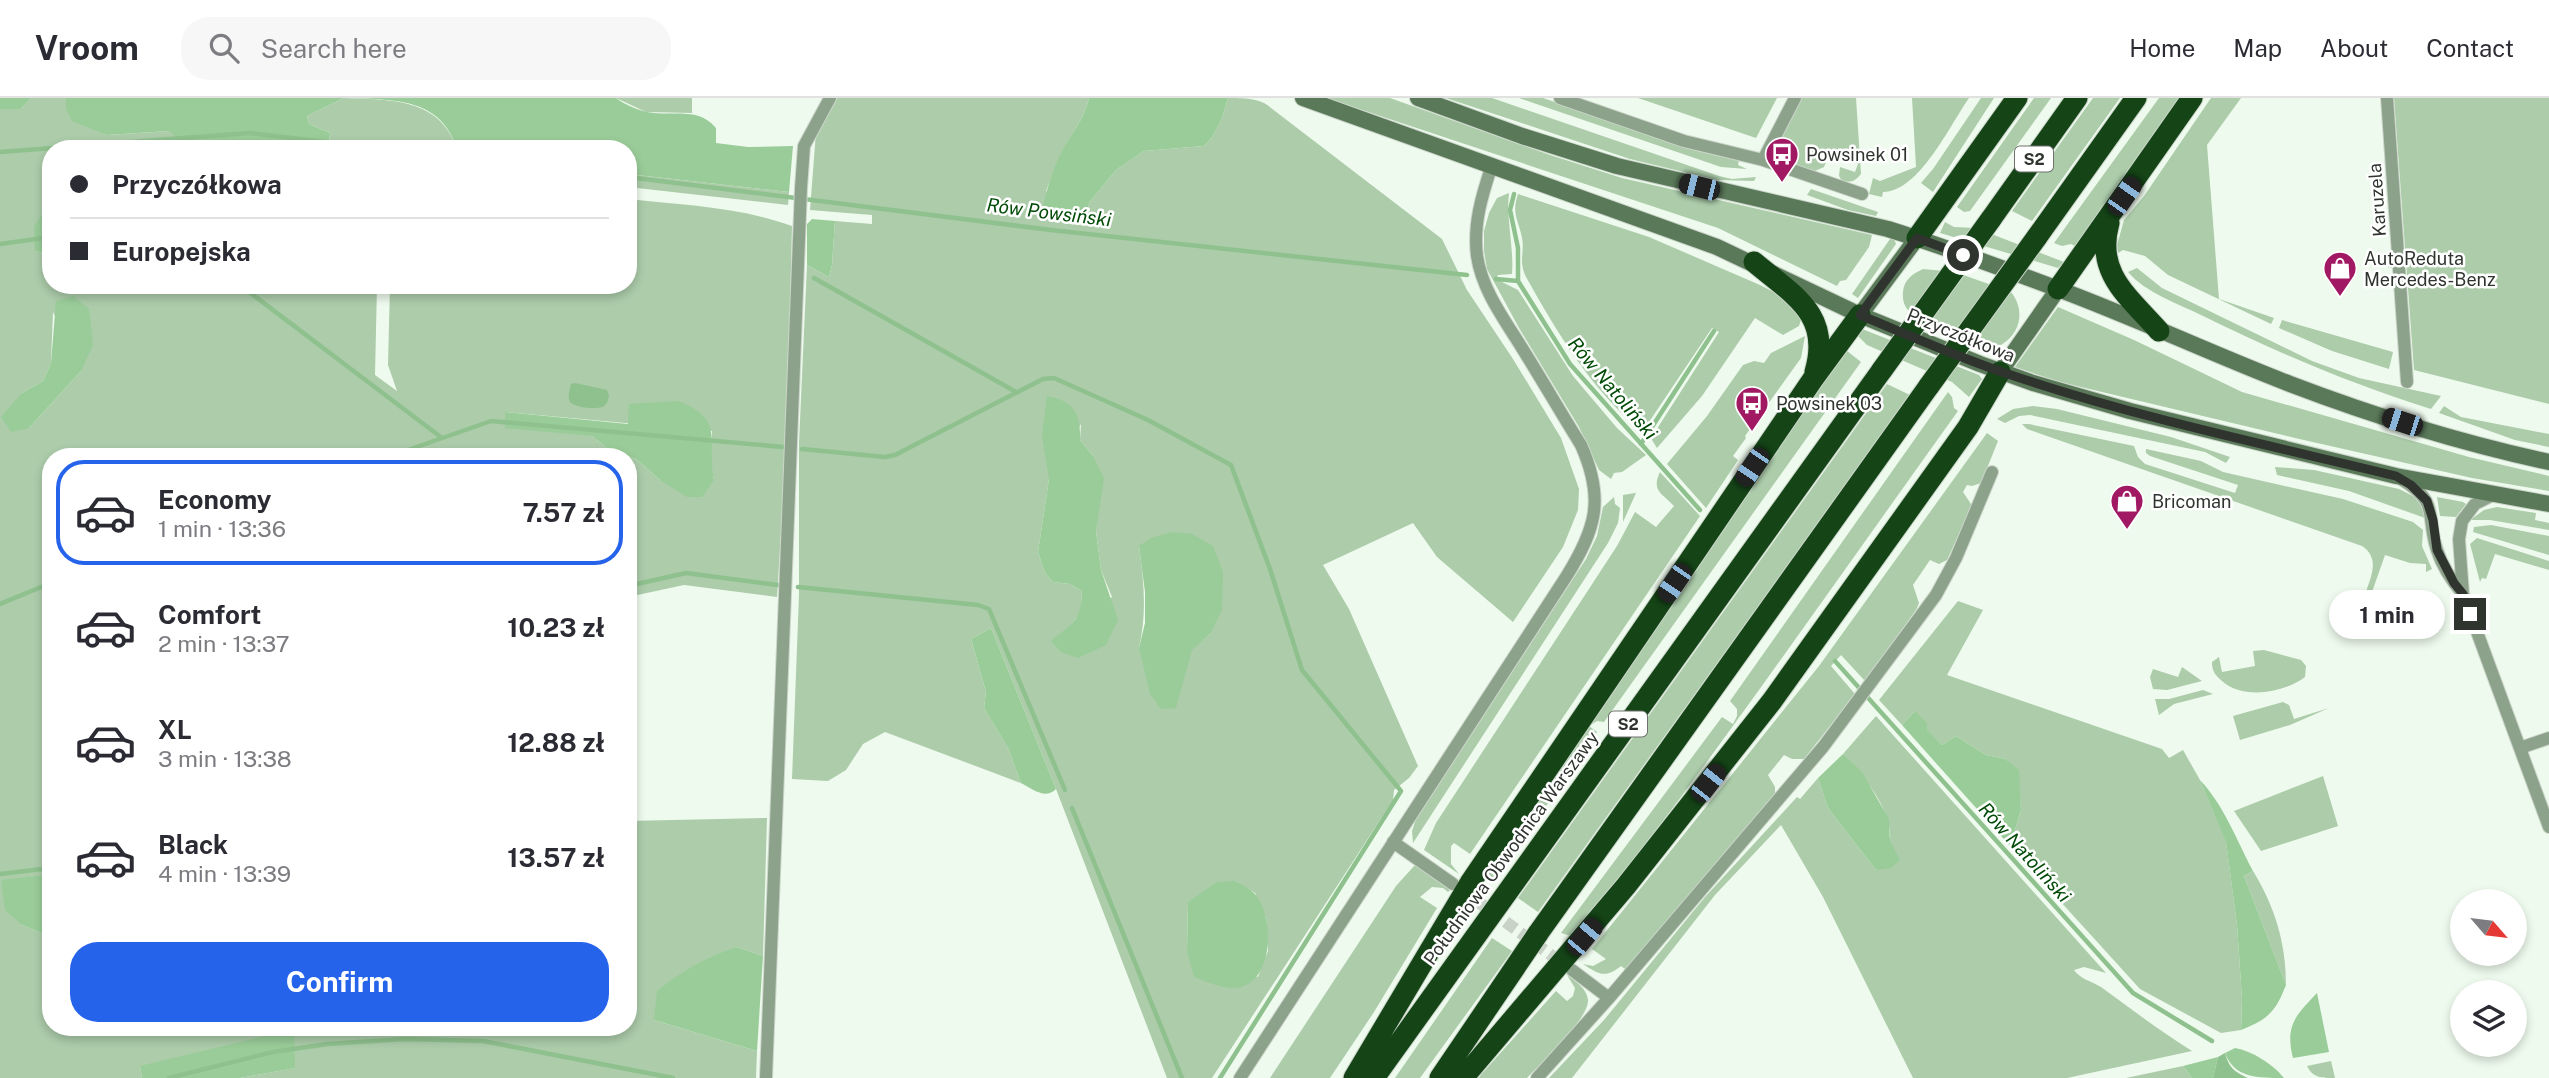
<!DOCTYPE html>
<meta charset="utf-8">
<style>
body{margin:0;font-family:"Public Sans",sans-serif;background:#f7f7f7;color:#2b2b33;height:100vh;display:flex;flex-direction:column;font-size:26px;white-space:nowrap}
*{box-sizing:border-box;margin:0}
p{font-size:23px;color:#7c7c81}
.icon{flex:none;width:38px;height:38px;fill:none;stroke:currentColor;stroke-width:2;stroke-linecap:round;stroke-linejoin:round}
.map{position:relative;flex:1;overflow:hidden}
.sheet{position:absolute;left:42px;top:350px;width:595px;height:588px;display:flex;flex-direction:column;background:#fff;border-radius:28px;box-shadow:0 4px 10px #0003}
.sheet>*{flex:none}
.guide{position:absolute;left:42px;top:42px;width:595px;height:154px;border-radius:28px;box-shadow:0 4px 10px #0003;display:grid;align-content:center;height:154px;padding:0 28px;background:#fff}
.needle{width:46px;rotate:118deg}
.fabs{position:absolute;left:2450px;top:791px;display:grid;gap:14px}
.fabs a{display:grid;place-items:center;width:77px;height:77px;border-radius:50%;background:#fff;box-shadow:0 4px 10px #0003;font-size:35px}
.end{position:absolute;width:32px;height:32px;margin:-16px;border:9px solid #30342f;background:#fff;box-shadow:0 0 0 4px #fff}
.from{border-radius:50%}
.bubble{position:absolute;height:49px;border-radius:24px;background:#fff;box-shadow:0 4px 10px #0003;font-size:23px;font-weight:700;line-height:49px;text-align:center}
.car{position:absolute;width:21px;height:42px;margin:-21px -10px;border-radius:9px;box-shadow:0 0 5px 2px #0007;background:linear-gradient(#222 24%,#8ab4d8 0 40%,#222 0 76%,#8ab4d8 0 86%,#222 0)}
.guide b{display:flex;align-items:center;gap:24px;height:66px;font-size:26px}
.guide b+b{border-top:2px solid #e1e1e2}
.guide i{width:18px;height:18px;background:#2b2b33}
ul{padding:12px 0 0;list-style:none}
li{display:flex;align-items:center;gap:21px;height:105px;margin:0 14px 10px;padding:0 14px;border:4px solid transparent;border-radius:28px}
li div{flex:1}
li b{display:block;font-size:26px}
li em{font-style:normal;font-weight:700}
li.active{border-color:#2563eb}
li>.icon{width:63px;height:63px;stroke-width:1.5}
.action{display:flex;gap:14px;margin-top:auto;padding:14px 28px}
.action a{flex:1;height:80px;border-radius:28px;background:#2563eb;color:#fff;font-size:28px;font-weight:700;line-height:80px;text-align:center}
header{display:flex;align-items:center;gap:42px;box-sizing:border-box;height:98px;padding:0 35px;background:#fff;border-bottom:2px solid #e1e1e2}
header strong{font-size:33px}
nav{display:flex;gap:38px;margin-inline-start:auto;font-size:24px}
.search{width:490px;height:63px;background:#f7f7f7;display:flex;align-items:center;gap:18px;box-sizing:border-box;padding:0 24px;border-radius:28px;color:#7c7c81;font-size:26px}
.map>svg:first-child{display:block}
.green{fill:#acccaa;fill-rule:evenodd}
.forest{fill:#9acc99}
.water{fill:#8fc18e}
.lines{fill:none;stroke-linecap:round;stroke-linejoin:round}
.stream{stroke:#8fc18e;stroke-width:4.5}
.minor-tunnel{stroke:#c8d2c7;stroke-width:12;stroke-dasharray:12 6;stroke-linecap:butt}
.minor-casing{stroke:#ccd6cb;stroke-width:14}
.secondary-casing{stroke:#ccd6cb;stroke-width:18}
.motorway-casing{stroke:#ccd6cb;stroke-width:23}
.minor{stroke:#8da28b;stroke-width:12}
.secondary{stroke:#5a7959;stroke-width:16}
.motorway{stroke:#154417;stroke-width:21}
.motorway-bridge-casing{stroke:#ccd6cb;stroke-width:23;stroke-linecap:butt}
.motorway-bridge{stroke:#154417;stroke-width:21}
.route{stroke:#30342f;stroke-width:9}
.labels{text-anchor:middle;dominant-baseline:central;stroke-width:5;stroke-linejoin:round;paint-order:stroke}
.shield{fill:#fff;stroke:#6e716d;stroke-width:2}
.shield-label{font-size:16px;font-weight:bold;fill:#30342f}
.poi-label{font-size:18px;fill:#30342f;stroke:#fff;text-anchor:start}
.street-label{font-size:18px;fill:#30342f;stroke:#fff}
.water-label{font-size:19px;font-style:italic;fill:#004b06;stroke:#fff}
</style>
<header>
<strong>Vroom</strong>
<div class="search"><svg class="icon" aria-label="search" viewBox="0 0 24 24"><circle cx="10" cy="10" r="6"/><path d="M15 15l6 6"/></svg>Search here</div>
<nav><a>Home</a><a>Map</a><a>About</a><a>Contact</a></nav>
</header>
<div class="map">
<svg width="2549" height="980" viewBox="0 0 2549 980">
<rect width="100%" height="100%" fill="#eefaed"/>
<path class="green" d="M31,0h35v11l41,26 62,-4 113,18h-231v54l-3,1 -13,47 16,4v30h326l-2,90 22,16 -9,-26 2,-80h238v-86c55,6 112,8 164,27l-5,211 -10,160 -93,-12 -56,12v-140h-577v417l-50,7 21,44 29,12v90h577v-206l139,-3 -4,138 -26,-9 -83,73 103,31 -1,27h-516l54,-10 -154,-2 2,12h-142v-969h21zM53,214l28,59 -52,57 -7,-35 21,-12 8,-18zM505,314l207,19 -2,28 4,21h-54l-24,-21 -28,-10 -16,-13z
M344,0c48,2 96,0 113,51h-129l2,-16 -21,-9 -2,-8z
M616,0h76v15l-46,-1z
M837,0h252c-5,22 -18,36 -28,56 -6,12 -10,25 -15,37l39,29 4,-17 27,-33 28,-19 60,-5c14,-13 19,-30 24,-48 15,0 33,0 43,10l171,131 25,51 46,69 48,79 18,51 -1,21 -15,37 -50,75 -76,-65 -24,-34 -90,42 26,44 69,157 -9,12 -15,12 -1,10 -181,278h-45l-111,-289 -65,-161 -20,11 15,53 -2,16 24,40 13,35 -136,-51 -22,12 -17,26 -18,11 -36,-2 7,-184v-152l8,-178 22,12 3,-12 3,-44 37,3v-9l-62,-5 6,-78zM1081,326l-1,16 13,16 5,50 -2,25 5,39 11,27 -41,28 10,-14 1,-20 -12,-7 -17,-2 -8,-9 -7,-21 11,-73zM1139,448l71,88 -18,15 -9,28 -44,-29c8,-35 5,-66 0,-102zM1236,783l19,12 11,25 2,33 -10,26 -71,-27 1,-48z
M1326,0h64l160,57 72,23 250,57 -3,12 -23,33 -6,1 -3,5 -119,-58z
M1446,0h46l227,78 13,3 24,-2 -2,4 -37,-1 -87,-21z
M1519,0h24l156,53 40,9 -1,5 9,4 -26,-2z
M1638,0h139l-21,40z
M1801,0h55l5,76c-6,7 -9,9 -19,7l-3,-5 1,-9 15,5 3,-8 -28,-12 -6,15 -9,4c-9,-3 -19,-5 -27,-9 -23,-12 5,-48 13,-64z
M1912,0h57c-19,27 -50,94 -86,94l-1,5 -13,-3 4,-16 7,3 36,-14z
M1981,0h13l-61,94 -12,-9 12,-14z
M2034,0h17l-81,113 -6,1 -7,-5z
M2093,0h27l-88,123 -20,-10z
M2159,0h22l-106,148 -4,-2 -9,2 -8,-3z
M2211,0h30l-34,47 12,154 55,19 -3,6 -103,-49 -23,-19 -22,-6 -5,3 -1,-8 7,-25 20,-24z
M2394,0h155v306l-135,-34z
M628,76l161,18 -1,13 -160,-18z
M1811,91l67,23 -2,4 -28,-6 -41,-15z
M1509,95c-3,27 5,53 3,81l-14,1 -2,4 22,11 55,86 44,52 29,27 -24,17 -8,1 -3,6 -12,-9 -20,-43 -60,-99 -32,-59 -3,-18v-20l5,-18 8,-15z
M1518,96l131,43 111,48 31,16 10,19 -2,6 -16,9 -28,-17 -53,78 -45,52 -5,-8 1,-5 66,-103 -7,-4 -65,97 -7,5c-50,-42 -83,-98 -114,-153 -8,-17 -1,-24 -4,-39 -3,-17 -11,-24 -4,-44z
M1945,124l9,5 22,1 88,34 -6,6 -118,-35z
M1890,141h4l2,5 -38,54 -6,-4z
M2370,154l22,10 2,7 -27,-9z
M2137,170l25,20 150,73 47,17 82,18 -10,13c-80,-25 -155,-57 -230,-94 -24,-12 -55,-22 -73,-43z
M1923,171l32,3 56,20c8,10 11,23 6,35 -4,10 -14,19 -24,21 -12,2 -30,-7 -41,-12 -19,-9 -52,-18 -49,-44 1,-12 9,-18 20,-23z
M2058,209l76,33 108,52 227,65 80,19v15l-77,-13 -177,-40 -235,-56 -45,-15z
M2282,222l111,32 -4,17 -57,-18 -53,-23z
M1862,231l117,46 3,4 -13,18 -17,-15 -85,-37 -11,-11z
M1805,238l-4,22 -56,78 1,2 -13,18 5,4 -32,48 -39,-44 40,-48 36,-51 11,-4 10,2 7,-10z
M1846,252l15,12 -257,360 -7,-1 -8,5 8,6 -102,148 -8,-5 218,-323z
M1887,286l23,11 -372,517 -20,-14z
M1948,294l4,5 2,11 4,3c-65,91 -129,181 -194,272 -62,86 -124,172 -193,253l-10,-3 161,-216 11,7 4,-8v-7l-7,-8z
M2033,308l24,3 114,28 59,20 -4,6 -21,-11 -175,-37 -11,1 -14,7 -8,-4 16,-10z
M2444,308l17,11 88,17v13l-34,-7 -76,-27z
M2022,326h7l105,22 4,11 7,7 90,29 3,-8 -88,-29 -4,-3v-4l55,12 22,11 120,27 70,23 10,8 -1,16 10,23 -6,3v-8l-16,-1 -25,-8 -19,54 4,15 -7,-4c-9,-24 27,-55 -1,-74l-335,-117z
M1987,335l11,8 -17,42 -9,3 -5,-1 -4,7 8,12v4l-24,52 -8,4 -9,-4 -17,25 6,18 -3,7 -51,71 -24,-26 -10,11 24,28 -51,65h-12l-8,-4 -16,20 7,12v9l-150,173 -4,-3c-16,13 -23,8 -38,-2l10,2 13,-7 -14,-10 227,-283z
M2275,369l39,3 85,19 16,8 7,10 3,11 -76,-27 -72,-16z
M1660,374l40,44 -230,338 -16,-11 -3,3v18l8,10 -35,-24 12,-27 181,-277 18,-34 21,15 18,-21c-12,-13 -23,-15 -14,-34z
M1635,395h1l-13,29v-27z
M1614,399l1,7 5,4 -2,15 -10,20 -195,300 -1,-12 4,-12 170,-260 11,-23 6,-29z
M2437,399l26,5 3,2 -10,13 -16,-1z
M2497,409l39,6 -1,7 14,3v7l-59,-10h-20l14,-10z
M2491,427l58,11v19l-76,-23 1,-5z
M2477,440l72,23v9l-54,-16 -9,25 -4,-1 -2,4 -10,-38z
M1958,503l25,9 -36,65 215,74 7,9 14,-8 17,30 26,61 11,84 5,74 -1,31 -20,3 -81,-44 -130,-143 11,-36 -3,-40 -12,-11 -20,-4 -30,-19 -14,9 -16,-15 -11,-19 -13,14 -23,-25z
M2264,552l37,10 5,6 -1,11c-21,16 -62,23 -83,4 -7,-6 -10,-10 -10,-19l7,-5 3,15 33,-6 -2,-15z
M2182,569l20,14 -35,9 -14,-1 -3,-12 3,-8 25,8z
M2203,592l10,4 -39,10 -15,11 -4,-16h14z
M2283,604l6,3 5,14 35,-11 -39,17 -50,15 -7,-24z
M1876,618l230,257 -22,-6 -10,3c6,9 17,11 27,17 30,22 59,44 91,64l-125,27h-154l-90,-181 -42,-72 -66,70 -143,183h-23l55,-58 101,-123 92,-100 3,2 18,-21 10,30 48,62c5,-9 13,-21 14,-31 3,-28 -28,-66 -47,-85z
M2323,678l15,50 -77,25 -27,-40z
M1415,767l35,25 -2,2 -5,-4 -11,-1 -12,10 17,11 -63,104 -44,66h-60l126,-192z
M2253,773c22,36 33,72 33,114l-42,-109z
M1492,840l20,13 -92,127h-25z
M1567,877c9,6 20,14 21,25 1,19 -47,63 -61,78h-49l78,-87 11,10 6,-5 2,-8z
M2331,963l4,17c-14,0 -22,0 -28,-12z
M2183,968l9,12h-66z"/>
<path class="forest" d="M0,0h31l-10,11h-21z
M66,0h278l-37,18 2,8 21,9 -2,16 -141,-3 -18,-15 -62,4 -35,-14 -6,-12z
M349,0h267c8,6 21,12 31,14 25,5 51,-6 69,16v15l32,4 45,-1 -4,46 -161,-18v-25h-171c-16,-51 -61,-49 -108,-51z
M1089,0h139c-5,18 -10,35 -24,48l-60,5 -28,19 -27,33 -3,17 -45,-3c4,-22 10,-44 20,-64 10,-19 23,-33 28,-55z
M51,105v52l-16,-4 -1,-24 14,-23z
M812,121l23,2 -3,44 -3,12 -22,-12v-41z
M73,198l16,13 4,36 -12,26 -52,57 -18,4 -10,-15 21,-24 21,-12 8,-18 5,-62z
M1047,298c27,5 34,18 33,44l13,16 11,22 -8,53 5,39 17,50 -12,25 -28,13 -17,-6 -10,-11c22,-18 30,-20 31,-50l-12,-7 -17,-2 -8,-9 -7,-21 11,-73 -7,-43z
M678,303c48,19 28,37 36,79l-12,17h-15l-27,-17 -24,-21 -28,-10 -16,-13 -87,-8v-16l123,12 1,-20z
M1172,434l20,2 21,12 10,26 -1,38 -12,24 -18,16 -16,58 -15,1 -11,-15 -11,-46 6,-25v-31l-6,-46 12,-8z
M991,530l65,161c-11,11 -23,0 -35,-6l-13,-35 -24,-40 2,-16 -15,-53z
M1915,613l12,12v7l15,15 14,-9 30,19 20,4 13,11 2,40 -11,36 -108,-121z
M1843,656l19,18 27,47 1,22 10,19 -9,8 -15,2 -48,-62 -10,-30z
M2200,682c25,27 36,59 53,91l-9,5 42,109c-11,28 -18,34 -45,45l1,-31 -5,-74 -11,-83z
M51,776v63l-29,-12 -17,-15 -4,-30z
M1236,783c5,3 13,7 18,12 20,21 21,85 -13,94 -15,4 -33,-5 -47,-10l-7,-27 1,-48 29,-20z
M737,849l26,9 -6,95 -103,-31 3,-29c25,-20 49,-34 80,-44z
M2317,895l12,59 -36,6c-8,-32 2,-42 24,-65z
M294,931l1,39 -55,10h-98l-2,-12z
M2235,950c17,3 38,16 49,30 -26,0 -50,0 -59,-25z
M2218,959l-5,21h-21l-9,-12z"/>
<path class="water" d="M575,285l32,7 2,6c-1,4 -1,7 -5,10 -5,4 -29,2 -34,-4 -3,-5 0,-12 1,-18z
M2225,955c4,15 10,19 23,25h-35l5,-21z"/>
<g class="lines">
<path class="stream" d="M0,54l249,-19 134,16
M628,79l423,53 416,45
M1514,96l-4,16 8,38v33l52,83 130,146
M0,146l51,-7
M814,180l202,114
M1496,181l22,2
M240,187l202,153
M1641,346l73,-113
M802,351l83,8 10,-2 148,-76 11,-1 94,42 83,45 39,104 32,101 99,121 -181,287
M388,359l103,-36 292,26
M628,488l58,-13 92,12
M798,489l180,18 11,4 76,181
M0,506l51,-21
M1835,563l298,332 79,48
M1072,710l110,270
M0,776l51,-6
M169,980l104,-26 54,-8 78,-5 78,2 190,37"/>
<path class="minor-tunnel" d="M1462,792l104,76"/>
<defs>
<path id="minor" d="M1560,0l124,43 79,19 99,34
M2387,0l20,284
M1763,62l32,-62
M2401,381c40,24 24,35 36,71 5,16 15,31 26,44
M2493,397l-18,9 -13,17 -3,18 4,55 86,233
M2520,650l29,-10
M1393,744l60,42
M1572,872l37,28
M766,980l35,-890 3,-42 26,-48
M1240,980l326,-501c30,-48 39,-78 15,-132 -20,-32 -39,-65 -59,-97 -18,-29 -40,-58 -45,-92 -4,-32 5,-61 15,-91
M1537,980l72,-80 214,-251 113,-152 20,-37 36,-86"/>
<path id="secondary" d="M1303,0l414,149 143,68 120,49 53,19 97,28 266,65 153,28
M1418,0l104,38 95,30 271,63c57,18 114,39 170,60 78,29 154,65 232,95 84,32 171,59 259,78
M1860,217l57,-77
M2000,274l58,-83"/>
<path id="motorway" d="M1991,121l86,-121
M2109,125c-14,50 19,73 50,108
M2037,139l99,-139
M1917,140l100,-140
M1754,164c39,33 78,52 61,110
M2058,191l134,-191
M1354,980l116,-195 343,-504 47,-64
M1374,980l508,-708
M1440,980l99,-146 390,-546
M1463,980l163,-192 146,-185 196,-274 32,-55"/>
</defs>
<use href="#minor" class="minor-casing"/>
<use href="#secondary" class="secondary-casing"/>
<use href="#motorway" class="motorway-casing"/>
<use href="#minor" class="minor"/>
<use href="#secondary" class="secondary"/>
<use href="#motorway" class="motorway"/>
<defs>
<path id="motorway-bridge" d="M1882,272l109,-151
M1929,288l108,-149"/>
</defs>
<use href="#motorway-bridge" class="motorway-bridge-casing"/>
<use href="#motorway-bridge" class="motorway-bridge"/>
</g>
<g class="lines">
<path class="route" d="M1963,157l-46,-17 -57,77c51,21 101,44 154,61 125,42 254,69 382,100l15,9 16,16 6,19 4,30 17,33 9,11 7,20"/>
</g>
<defs>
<symbol id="bus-pin" viewBox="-11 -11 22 30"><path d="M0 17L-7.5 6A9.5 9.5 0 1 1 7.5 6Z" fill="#a11863" stroke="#fff"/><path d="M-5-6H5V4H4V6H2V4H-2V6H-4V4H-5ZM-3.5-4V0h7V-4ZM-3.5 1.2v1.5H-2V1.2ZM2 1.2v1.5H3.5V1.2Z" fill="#fff"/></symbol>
<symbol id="shop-pin" viewBox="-11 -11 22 30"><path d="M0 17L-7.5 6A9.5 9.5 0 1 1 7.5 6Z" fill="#a11863" stroke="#fff"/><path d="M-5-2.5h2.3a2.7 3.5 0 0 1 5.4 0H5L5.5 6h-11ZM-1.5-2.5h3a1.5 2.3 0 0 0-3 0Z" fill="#fff"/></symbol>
</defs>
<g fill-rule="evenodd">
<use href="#bus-pin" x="1763" y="37" width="38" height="52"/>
<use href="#shop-pin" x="2321" y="151" width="38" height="52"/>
<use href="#bus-pin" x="1733" y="286" width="38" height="52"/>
<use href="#shop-pin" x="2108" y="384" width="38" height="52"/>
</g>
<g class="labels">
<g class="shield">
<rect x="2015" y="48.5" width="38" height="25" rx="5"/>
<rect x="1609" y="613.5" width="38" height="25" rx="5"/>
</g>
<g class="shield-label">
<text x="2034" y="61">S2</text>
<text x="1628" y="626">S2</text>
</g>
<g class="poi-label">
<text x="1806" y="56">Powsinek 01</text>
<text x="2364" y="160">AutoReduta<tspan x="2364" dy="21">Mercedes-Benz</tspan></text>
<text x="1776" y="305">Powsinek 03</text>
<text x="2152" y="403">Bricoman</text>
</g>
<g class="street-label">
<text transform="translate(2377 102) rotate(-94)">Karuzela</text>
<text transform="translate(1961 237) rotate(22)">Przyczółkowa</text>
<text transform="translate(1511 750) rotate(-54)">Południowa Obwodnica Warszawy</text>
</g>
<g class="water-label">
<text transform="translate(1049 114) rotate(7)">Rów Powsiński</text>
<text transform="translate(1613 290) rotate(50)">Rów Natoliński</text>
<text transform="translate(2025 754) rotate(48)">Rów Natoliński</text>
</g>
</g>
</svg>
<div class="fabs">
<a><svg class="needle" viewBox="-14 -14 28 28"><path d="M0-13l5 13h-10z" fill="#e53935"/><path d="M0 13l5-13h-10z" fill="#7c7c81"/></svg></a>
<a><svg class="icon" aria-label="layers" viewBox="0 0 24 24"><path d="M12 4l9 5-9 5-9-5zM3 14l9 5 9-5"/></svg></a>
</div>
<i class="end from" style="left:1963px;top:157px"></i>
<i class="end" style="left:2470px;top:516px"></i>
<div class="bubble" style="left:2329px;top:492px;width:116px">1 min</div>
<i class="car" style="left:1699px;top:89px;rotate:284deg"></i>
<i class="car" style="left:2124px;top:98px;rotate:35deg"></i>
<i class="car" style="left:2402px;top:324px;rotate:288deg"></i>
<i class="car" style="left:1752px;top:369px;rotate:214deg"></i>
<i class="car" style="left:1674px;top:485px;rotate:214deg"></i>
<i class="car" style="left:1708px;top:685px;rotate:38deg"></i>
<i class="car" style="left:1584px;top:839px;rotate:40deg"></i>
<div class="guide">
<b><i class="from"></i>Przyczółkowa</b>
<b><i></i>Europejska</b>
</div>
<section class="sheet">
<ul>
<li class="active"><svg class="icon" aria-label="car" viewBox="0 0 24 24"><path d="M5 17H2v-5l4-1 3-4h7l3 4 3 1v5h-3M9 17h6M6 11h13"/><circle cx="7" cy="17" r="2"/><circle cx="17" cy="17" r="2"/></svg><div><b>Economy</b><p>1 min · 13:36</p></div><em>7.57 zł</em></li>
<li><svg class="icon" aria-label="car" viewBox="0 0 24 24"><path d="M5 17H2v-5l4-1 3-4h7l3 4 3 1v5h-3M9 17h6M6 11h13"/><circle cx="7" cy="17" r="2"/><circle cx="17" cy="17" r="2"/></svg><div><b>Comfort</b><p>2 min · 13:37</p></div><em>10.23 zł</em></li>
<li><svg class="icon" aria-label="car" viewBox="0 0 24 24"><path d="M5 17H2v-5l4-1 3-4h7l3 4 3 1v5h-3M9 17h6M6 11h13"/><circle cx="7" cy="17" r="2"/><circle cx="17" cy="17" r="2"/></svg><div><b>XL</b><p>3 min · 13:38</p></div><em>12.88 zł</em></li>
<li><svg class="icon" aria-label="car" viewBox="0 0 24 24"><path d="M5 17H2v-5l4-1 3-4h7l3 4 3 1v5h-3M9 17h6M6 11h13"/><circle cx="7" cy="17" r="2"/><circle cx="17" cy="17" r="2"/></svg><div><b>Black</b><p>4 min · 13:39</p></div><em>13.57 zł</em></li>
</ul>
<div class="action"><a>Confirm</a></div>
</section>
</div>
